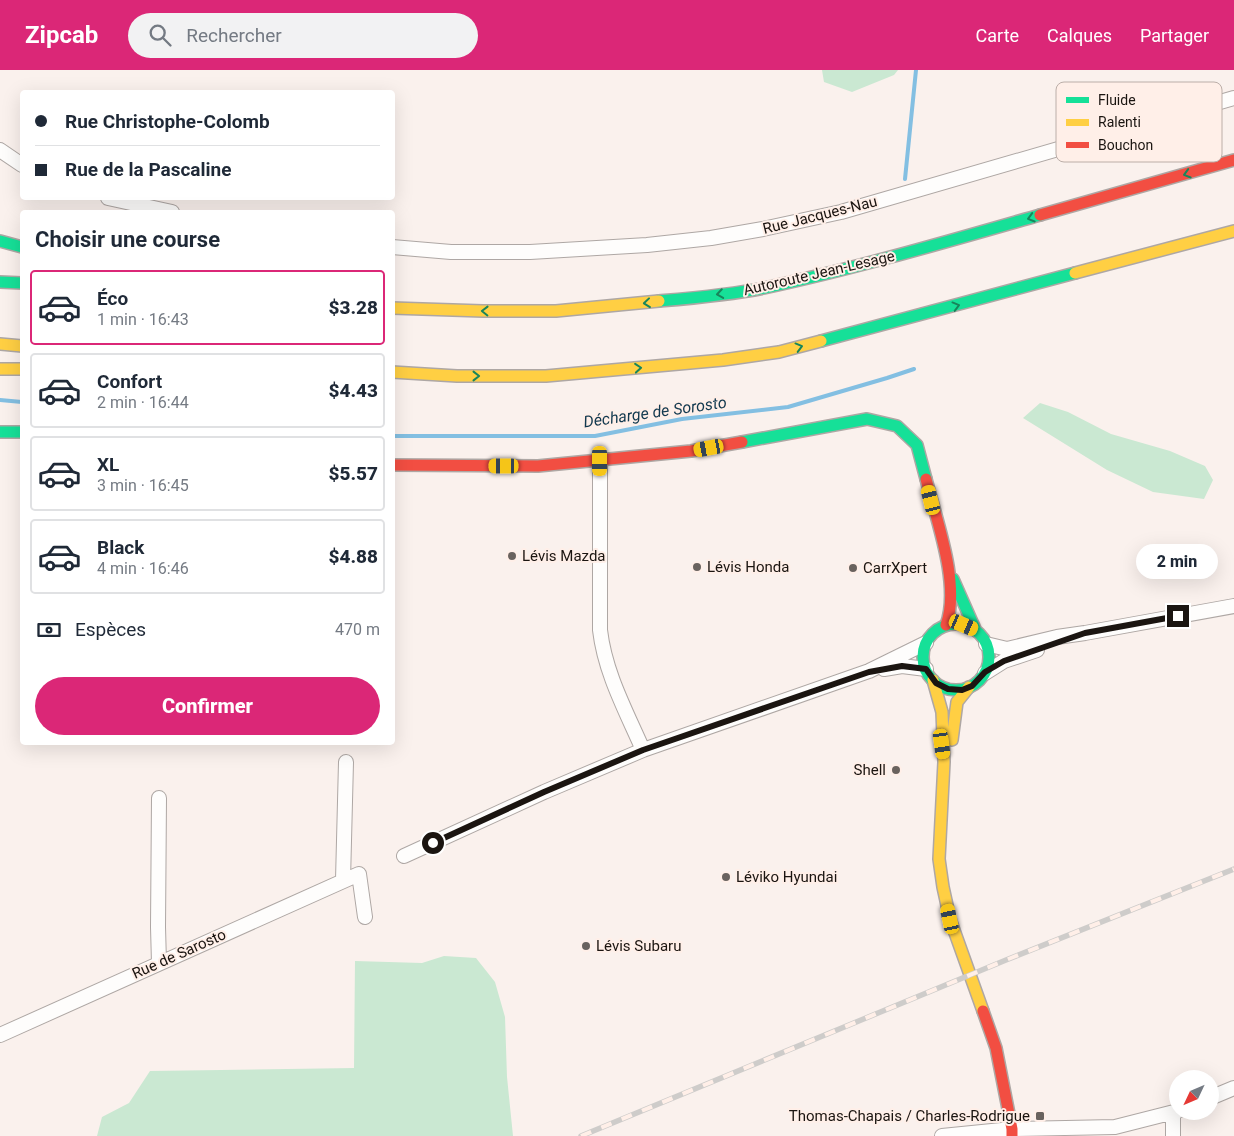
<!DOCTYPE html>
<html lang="fr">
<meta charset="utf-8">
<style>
body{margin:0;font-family:Roboto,sans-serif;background:#f2f2f3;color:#1f2937;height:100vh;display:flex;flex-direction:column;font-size:19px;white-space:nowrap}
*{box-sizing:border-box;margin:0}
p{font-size:16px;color:#747a83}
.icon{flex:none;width:28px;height:28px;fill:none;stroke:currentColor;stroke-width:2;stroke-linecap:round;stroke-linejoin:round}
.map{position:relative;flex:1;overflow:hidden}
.details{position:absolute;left:20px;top:140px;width:375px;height:535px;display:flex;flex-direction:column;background:#fff;border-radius:5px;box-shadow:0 5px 20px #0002}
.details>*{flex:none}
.banner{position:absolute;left:20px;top:20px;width:375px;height:110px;border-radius:5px;box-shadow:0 5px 20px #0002;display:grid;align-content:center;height:110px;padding:0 15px;background:#fff}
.needle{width:32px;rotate:226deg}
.controls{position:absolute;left:1169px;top:1000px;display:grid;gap:10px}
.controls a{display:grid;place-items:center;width:50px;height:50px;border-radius:50%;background:#fff;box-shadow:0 5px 20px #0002;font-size:25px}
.end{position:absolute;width:22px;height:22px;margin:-11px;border:6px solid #1b1511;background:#fff;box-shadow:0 0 0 2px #fff}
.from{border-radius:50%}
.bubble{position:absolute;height:35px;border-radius:18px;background:#fff;box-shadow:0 5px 20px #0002;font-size:16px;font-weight:800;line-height:35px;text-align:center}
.car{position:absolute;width:15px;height:30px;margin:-15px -8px;border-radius:6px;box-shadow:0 0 4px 1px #0007;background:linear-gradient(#f5c518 24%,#345 0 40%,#f5c518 0 76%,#345 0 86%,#f5c518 0)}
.banner b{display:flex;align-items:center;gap:18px;height:48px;font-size:19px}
.banner b+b{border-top:1px solid #e0e1e3}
.banner i{width:12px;height:12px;background:#1f2937}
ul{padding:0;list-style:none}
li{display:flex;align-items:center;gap:15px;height:75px;margin:0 10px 8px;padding:0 5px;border:2px solid #e0e1e3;border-radius:5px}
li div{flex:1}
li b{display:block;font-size:19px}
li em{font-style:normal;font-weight:800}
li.active{border-color:#db2777}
li>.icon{width:45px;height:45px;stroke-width:1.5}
h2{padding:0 15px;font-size:22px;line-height:60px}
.pay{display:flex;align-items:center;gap:12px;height:55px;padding:0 15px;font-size:19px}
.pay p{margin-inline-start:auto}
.action{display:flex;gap:10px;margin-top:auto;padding:10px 15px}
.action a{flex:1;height:58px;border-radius:30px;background:#db2777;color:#fff;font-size:20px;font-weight:800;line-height:58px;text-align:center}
header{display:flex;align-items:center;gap:30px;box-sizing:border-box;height:70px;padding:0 25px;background:#db2777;color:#fff}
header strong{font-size:24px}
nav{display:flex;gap:28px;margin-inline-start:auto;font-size:18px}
.search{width:350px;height:45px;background:#f2f2f3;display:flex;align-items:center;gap:12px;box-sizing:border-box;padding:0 18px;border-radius:28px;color:#747a83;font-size:19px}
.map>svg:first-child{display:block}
.green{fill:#cae8d2}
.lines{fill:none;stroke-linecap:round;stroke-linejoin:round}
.stream{stroke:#83bfe2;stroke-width:4}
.street-casing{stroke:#aea7a4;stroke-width:16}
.fast-casing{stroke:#aea7a4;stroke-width:14}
.slow-casing{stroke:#aea7a4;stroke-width:14}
.jam-casing{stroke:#aea7a4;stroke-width:14}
.street{stroke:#fefdfc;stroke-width:14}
.fast{stroke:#16e098;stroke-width:11}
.slow{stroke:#ffcf43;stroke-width:11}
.jam{stroke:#f24e42;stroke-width:11}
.rail-casing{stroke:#ceccca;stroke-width:5.5}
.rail{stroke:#ffefe8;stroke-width:4;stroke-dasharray:11;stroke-linecap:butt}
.oneway{stroke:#18855b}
.route{stroke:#1b1511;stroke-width:6}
.poi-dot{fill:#69625e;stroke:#ffefe8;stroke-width:2}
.labels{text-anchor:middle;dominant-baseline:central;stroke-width:4;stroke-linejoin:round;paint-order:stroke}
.street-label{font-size:15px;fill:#1b1511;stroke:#ffefe8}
.poi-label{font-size:15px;fill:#1b1511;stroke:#ffefe8;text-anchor:start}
.water-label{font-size:16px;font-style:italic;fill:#12394f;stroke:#ffefe8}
.key{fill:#ffefe8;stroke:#bbaea8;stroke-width:1}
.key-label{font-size:14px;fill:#1b1511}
</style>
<header>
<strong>Zipcab</strong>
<div class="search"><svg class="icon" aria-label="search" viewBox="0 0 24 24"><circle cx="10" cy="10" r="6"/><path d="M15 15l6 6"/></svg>Rechercher</div>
<nav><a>Carte</a><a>Calques</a><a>Partager</a></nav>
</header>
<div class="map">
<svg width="1234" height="1066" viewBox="0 0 1234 1066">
<rect width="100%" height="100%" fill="#faf1ed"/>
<path class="green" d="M822,0h76l-4,5 -42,17 -28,-10z
M1040,333l28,9 43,22 59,17 35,15 8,14 -9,19 -51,-7 -46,-22 -84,-52z
M444,886l32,2 19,24 10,35 2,60 6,59h-416l5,-19 27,-14 21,-32 204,-3 1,-107 67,2z"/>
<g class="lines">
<path class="stream" d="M905,109l11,-109
M0,330l22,2
M392,366h203l87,-17 106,-12 99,-29 27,-9"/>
<defs>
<path id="street" d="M0,80l22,15
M108,128l64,14
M392,177l59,5h79l117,-7 64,-7 52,-9 78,-17 393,-114
M600,391v169c5,43 26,81 43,120
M986,574l21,5 50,-12 28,-4 149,-27
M884,599l18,-3 24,3
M985,603l19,-12 33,-11
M159,728l-1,129 1,36
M404,786l140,-64 99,-42 226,-79 57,-28
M343,810l3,-118
M0,965l359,-161 6,43
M1210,1028l24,-10
M1173,1043v23
M942,1066l70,-7 103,-2 63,-16"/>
<path id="fast" d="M0,171l22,6
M0,212l22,1
M659,231c35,-3 71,-6 105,-13 93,-20 185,-47 276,-73
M821,271l254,-68
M0,362h22
M742,372l125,-23 30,7 20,19 9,34
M953,509l23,52
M923 587a33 33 0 1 1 66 0a33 33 0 1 1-66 0Z"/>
<path id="slow" d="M1075,203l159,-42
M392,238l91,3h73l103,-10
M0,274l22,2
M0,299h22
M392,302l65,4h89l177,-16 56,-8 42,-11
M933,610l9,32 2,50 -5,97 4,28 7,32 33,92
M952,670l5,-38 12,-15"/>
<path id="jam" d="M1040,145l194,-55
M392,395l146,1 153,-15 51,-9
M926,409c10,40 35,106 20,146
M983,941l13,37 16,81v7"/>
</defs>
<use href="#street" class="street-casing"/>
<use href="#fast" class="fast-casing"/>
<use href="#slow" class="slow-casing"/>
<use href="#jam" class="jam-casing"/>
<use href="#street" class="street"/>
<use href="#fast" class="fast"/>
<use href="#slow" class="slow"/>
<use href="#jam" class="jam"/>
<defs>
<path id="rail" d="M581,1066l425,-176 228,-91"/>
</defs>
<use href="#rail" class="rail-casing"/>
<use href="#rail" class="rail"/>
</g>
<defs><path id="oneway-chevron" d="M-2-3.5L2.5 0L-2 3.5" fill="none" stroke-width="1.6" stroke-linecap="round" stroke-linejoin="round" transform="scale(1.25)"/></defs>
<g class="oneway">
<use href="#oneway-chevron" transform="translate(1187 104) rotate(164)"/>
<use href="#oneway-chevron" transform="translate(1031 148) rotate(164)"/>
<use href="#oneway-chevron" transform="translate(720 224) rotate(171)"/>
<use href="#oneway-chevron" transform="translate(647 233) rotate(174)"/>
<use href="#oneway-chevron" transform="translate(956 236) rotate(-15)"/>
<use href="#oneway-chevron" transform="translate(485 241) rotate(-179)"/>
<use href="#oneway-chevron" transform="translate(799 277) rotate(-15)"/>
<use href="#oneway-chevron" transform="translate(638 298) rotate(-5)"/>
<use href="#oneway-chevron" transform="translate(476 306)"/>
</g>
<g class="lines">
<path class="route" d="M433,773l111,-51 99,-42 226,-78 33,-6 24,3 10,14 12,6 14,1 10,-4 13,-14 19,-11 81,-28 93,-17"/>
</g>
<g class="poi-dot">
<circle cx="512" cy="486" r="5"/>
<circle cx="697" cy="497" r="5"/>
<circle cx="853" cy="498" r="5"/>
<circle cx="896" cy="700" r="5"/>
<circle cx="726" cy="807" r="5"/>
<circle cx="586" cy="876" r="5"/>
<rect x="1035" y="1041" width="10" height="10" rx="2.5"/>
</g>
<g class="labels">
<g class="street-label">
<text transform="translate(820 145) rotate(-14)">Rue Jacques-Nau</text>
<text transform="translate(819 203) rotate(-13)">Autoroute Jean-Lesage</text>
<text transform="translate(179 884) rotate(-24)">Rue de Sarosto</text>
</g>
<g class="poi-label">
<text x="522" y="486">Lévis Mazda</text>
<text x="707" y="497">Lévis Honda</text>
<text x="863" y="498">CarrXpert</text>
<text x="886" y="700" text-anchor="end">Shell</text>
<text x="736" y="807">Léviko Hyundai</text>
<text x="596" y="876">Lévis Subaru</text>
<text x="1030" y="1046" text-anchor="end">Thomas-Chapais / Charles-Rodrigue</text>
</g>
<g class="water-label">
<text transform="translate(655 342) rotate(-8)">Décharge de Sorosto</text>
</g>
</g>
<rect x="1056" y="12" width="166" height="80" rx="8" class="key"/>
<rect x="1066" y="27" width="23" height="6" fill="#16e098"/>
<rect x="1066" y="49" width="23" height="7" fill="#ffcf43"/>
<rect x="1066" y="72" width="23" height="6" fill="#f24e42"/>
<g class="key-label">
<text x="1098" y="35">Fluide</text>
<text x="1098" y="57">Ralenti</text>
<text x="1098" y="80">Bouchon</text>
</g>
</svg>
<div class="controls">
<a><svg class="needle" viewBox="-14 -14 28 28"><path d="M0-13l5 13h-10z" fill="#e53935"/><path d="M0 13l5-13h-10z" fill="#747a83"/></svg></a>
</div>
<i class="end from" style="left:433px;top:773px"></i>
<i class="end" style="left:1178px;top:546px"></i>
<div class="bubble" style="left:1136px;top:474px;width:82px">2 min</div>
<i class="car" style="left:709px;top:378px;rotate:260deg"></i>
<i class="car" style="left:600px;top:391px;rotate:180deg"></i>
<i class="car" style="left:504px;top:396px;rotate:270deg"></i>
<i class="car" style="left:931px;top:430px;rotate:346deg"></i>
<i class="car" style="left:964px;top:555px;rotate:113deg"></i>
<i class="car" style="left:942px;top:674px;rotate:172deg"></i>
<i class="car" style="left:950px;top:849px;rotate:348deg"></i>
<div class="banner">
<b><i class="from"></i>Rue Christophe-Colomb</b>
<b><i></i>Rue de la Pascaline</b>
</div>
<section class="details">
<h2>Choisir une course</h2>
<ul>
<li class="active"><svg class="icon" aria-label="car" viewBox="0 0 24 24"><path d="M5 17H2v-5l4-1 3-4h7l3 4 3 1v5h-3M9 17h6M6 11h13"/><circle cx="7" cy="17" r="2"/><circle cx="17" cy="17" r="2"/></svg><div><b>Éco</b><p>1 min · 16:43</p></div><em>$3.28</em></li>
<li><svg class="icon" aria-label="car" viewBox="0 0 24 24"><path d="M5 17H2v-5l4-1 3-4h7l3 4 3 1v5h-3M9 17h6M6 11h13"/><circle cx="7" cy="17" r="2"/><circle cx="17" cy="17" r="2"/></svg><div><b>Confort</b><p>2 min · 16:44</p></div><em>$4.43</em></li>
<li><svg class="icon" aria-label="car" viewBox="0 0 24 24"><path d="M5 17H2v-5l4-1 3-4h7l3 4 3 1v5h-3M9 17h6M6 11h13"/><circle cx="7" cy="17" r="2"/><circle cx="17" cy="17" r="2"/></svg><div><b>XL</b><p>3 min · 16:45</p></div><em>$5.57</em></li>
<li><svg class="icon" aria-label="car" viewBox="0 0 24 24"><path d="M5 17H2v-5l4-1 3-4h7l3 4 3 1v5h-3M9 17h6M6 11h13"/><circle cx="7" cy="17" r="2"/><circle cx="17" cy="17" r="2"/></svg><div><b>Black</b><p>4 min · 16:46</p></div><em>$4.88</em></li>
</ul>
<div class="pay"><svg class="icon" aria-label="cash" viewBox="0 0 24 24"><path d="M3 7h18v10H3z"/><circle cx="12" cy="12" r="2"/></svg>Espèces<p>470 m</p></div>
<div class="action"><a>Confirmer</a></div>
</section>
</div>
